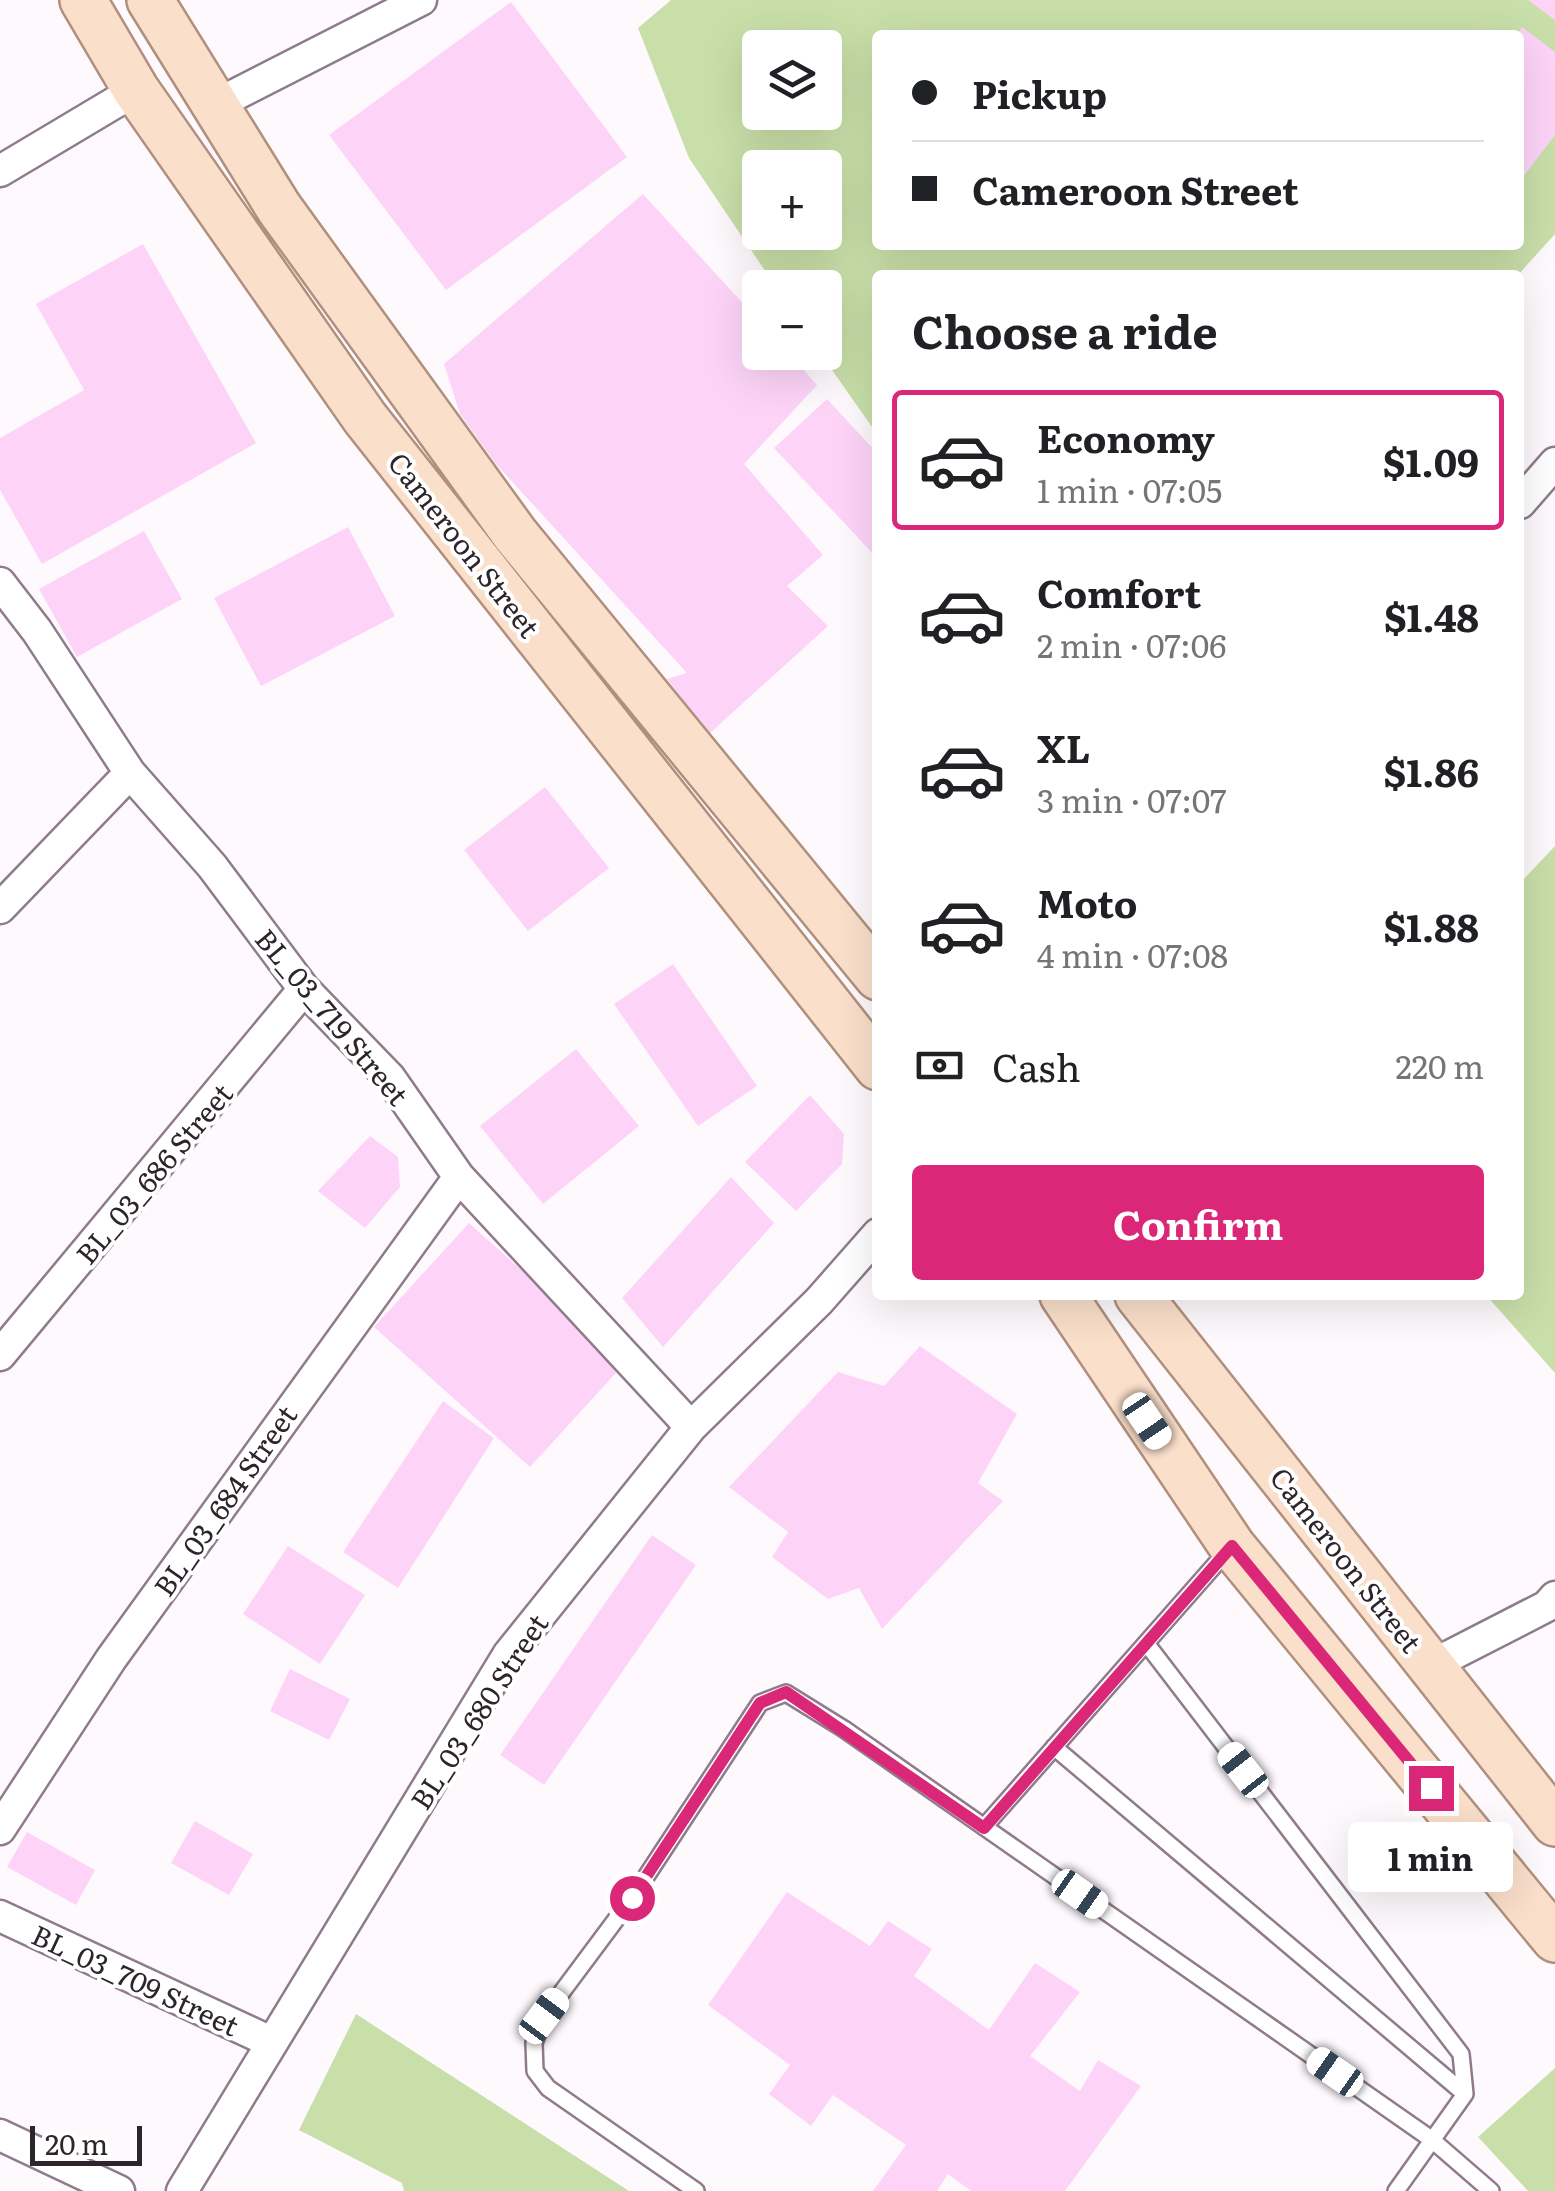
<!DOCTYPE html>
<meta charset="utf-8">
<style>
body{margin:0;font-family:Literata,serif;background:#f2f2f2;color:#202124;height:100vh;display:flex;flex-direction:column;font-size:38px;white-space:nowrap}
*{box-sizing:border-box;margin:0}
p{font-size:32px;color:#757577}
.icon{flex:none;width:55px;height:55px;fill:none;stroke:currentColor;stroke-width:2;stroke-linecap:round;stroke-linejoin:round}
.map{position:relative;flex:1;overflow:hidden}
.panel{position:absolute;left:872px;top:270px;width:652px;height:1030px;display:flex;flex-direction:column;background:#fff;border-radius:10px;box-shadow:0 10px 40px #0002}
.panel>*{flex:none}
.guide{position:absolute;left:872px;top:30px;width:652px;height:220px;border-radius:10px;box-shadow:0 10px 40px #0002;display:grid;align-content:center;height:220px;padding:0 40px;background:#fff}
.controls{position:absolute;left:742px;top:30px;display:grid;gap:20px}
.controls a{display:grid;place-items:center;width:100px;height:100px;border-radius:10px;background:#fff;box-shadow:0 10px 40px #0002;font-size:50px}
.scale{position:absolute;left:30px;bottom:25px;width:112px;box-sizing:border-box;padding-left:10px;border:5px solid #2d252c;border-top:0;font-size:28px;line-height:35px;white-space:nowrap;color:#2d252c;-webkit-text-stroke:8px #fff;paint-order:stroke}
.end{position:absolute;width:45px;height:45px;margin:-22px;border:12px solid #db2777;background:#fff;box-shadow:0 0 0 5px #fff}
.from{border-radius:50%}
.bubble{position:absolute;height:70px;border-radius:10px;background:#fff;box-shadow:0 10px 40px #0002;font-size:32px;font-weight:700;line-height:70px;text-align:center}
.car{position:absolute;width:30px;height:60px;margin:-30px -15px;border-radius:12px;box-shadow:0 0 8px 2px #0007;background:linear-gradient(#fff 24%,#345 0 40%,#fff 0 76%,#345 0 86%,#fff 0)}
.guide b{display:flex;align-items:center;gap:35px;height:95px;font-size:38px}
.guide b+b{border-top:2px solid #e0e0e0}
.guide i{width:25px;height:25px;background:#202124}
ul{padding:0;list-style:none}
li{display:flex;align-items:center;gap:30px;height:140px;margin:0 20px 15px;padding:0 20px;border:5px solid transparent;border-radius:10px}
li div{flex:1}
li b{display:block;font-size:38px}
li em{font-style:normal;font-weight:700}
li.current{border-color:#db2777}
li>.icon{width:90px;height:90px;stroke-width:1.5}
h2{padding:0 40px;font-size:45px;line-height:120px}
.pay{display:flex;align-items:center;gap:25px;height:110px;padding:0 40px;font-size:38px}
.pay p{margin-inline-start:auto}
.cta{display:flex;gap:20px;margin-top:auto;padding:20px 40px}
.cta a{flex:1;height:115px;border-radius:10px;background:#db2777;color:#fff;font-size:40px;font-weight:700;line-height:115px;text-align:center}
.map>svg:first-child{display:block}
.green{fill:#c9dfa9;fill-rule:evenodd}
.building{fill:#fdd4f8}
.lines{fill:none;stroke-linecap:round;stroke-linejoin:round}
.lane-casing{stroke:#8f7b8c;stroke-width:20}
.street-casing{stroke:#8f7b8c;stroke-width:35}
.primary-casing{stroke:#b0907d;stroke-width:50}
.lane{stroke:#fff;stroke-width:15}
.street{stroke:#fff;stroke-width:30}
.primary{stroke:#fadfcb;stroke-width:45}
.route{stroke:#db2777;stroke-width:12}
.labels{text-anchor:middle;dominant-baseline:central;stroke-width:8;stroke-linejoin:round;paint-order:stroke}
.street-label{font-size:28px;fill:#2d252c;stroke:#fff}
</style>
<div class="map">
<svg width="1555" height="2191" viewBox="0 0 1555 2191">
<rect width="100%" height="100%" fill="#fef9fd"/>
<path class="green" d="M671,0h884v234l-37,41h-640l-1,159 -57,-81 5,-1v-64l-49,-1 -87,-129 -51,-130zM878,35h642v210h-642zM760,48h65v64h-65zM760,168h65v64h-65z
M1555,846v527l-69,-78h34v-412z
M356,2014l273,177h-225l-2,-8 -103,-53z
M1555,2068v123h-27l-50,-54z"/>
<path class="building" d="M1528,0h27v20z
M511,2l116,155 -181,133 -117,-155z
M1522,27l33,25v83l-35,46 -3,-146z
M643,194l117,128v30h28l29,33 -73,79 79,91 -36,31 41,40 -119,108 -42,-55 20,-6 -191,-209 -36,-50 -16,-50z
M143,244l113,199 -214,121 -42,-74v-52l84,-48 -48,-86z
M827,399l51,55v105l-104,-111z
M348,527l47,89 -134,70 -47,-88z
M144,531l38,68 -105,58 -38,-68z
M545,787l64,81 -81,63 -64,-81z
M673,964l84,122 -59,40 -84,-122z
M576,1049l63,77 -96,78 -63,-78z
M810,1095l34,39 -2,30 -46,47 -51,-49z
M370,1136l28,21 2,30 -35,41 -47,-37z
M731,1177l43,46 -111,124 -41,-49z
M469,1223l156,140 -95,104 -156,-140z
M920,1346l97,68 -39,69 25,18 -121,128 -23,-41 -31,11 -56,-42 16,-25 -59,-45 109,-115 46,14z
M443,1401l51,37 -96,150 -55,-36z
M652,1535l44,30 -152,220 -44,-30z
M288,1546l77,49 -45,69 -77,-50z
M290,1669l60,30 -21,41 -59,-29z
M195,1821l58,33 -24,41 -58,-32z
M27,1832l68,38 -19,35 -69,-38z
M787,1892l83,54 18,-25 44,28 -18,27 75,54 46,-67 45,29 -50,64 50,35 18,-31 43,26 -76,105h-94l-23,-17 -11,17h-64l33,-46 -73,-50 -22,31 -42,-32 21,-29 -82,-60z"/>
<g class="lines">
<defs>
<path id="lane" d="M1146,1643l315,411 4,40 -69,97
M1054,1747l411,347
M984,1827l245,-278
M696,2191l-148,-103 -13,-17 -1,-28 10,-27 88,-118 128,-195 26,-10 58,36 587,410 60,52"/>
<path id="street" d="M215,105l206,-105
M0,171l136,-81
M1520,503l35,-40
M0,583l37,48 93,142 82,93 92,123 86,89 69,99 232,250
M0,908l130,-135
M0,1355l304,-366
M1432,1665l115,-59 8,-9
M0,1829l111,-170 348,-482
M0,1916l271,126
M0,2135l119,56
M182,2191l326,-536 183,-228 128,-126 59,-67"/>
<path id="primary" d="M83,0l53,90 229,328 513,649
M150,0l129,208 236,326 363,443
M1063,1295l169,251 323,393
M1138,1295l417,528"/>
</defs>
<use href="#lane" class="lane-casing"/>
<use href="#street" class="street-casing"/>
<use href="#primary" class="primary-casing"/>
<use href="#lane" class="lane"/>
<use href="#street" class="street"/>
<use href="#primary" class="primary"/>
</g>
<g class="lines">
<path class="route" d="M632,1898l128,-195 26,-11 198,136 248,-282 199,242"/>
</g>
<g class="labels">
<g class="street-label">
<text transform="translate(465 544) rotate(52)">Cameroon Street</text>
<text transform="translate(333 1016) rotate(50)">BL_03_719 Street</text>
<text transform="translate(153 1173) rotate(-50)">BL_03_686 Street</text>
<text transform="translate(224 1500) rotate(-55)">BL_03_684 Street</text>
<text transform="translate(1347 1559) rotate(52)">Cameroon Street</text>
<text transform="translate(478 1711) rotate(-57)">BL_03_680 Street</text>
<text transform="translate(136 1979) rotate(25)">BL_03_709 Street</text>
</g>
</g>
</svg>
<div class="controls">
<a><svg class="icon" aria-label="layers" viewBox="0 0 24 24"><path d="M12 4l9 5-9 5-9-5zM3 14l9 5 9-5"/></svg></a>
<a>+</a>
<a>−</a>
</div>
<div class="scale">20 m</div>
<i class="end from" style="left:632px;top:1898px"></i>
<i class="end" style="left:1431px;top:1788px"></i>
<div class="bubble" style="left:1348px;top:1822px;width:165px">1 min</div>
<i class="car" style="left:1147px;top:1421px;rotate:146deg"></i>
<i class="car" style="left:1243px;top:1770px;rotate:322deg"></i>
<i class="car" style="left:1080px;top:1894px;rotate:125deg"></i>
<i class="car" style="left:544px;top:2016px;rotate:37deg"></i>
<i class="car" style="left:1335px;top:2072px;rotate:305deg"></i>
<div class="guide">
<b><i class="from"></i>Pickup</b>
<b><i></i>Cameroon Street</b>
</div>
<section class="panel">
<h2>Choose a ride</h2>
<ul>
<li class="current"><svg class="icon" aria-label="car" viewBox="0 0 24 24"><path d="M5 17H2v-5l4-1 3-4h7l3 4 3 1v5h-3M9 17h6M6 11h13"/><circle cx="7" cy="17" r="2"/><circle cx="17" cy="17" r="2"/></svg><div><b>Economy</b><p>1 min · 07:05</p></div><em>$1.09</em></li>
<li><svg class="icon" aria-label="car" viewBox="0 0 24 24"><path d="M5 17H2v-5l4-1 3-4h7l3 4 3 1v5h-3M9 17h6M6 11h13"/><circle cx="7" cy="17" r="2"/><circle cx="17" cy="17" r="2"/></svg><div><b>Comfort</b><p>2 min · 07:06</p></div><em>$1.48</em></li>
<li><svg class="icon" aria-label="car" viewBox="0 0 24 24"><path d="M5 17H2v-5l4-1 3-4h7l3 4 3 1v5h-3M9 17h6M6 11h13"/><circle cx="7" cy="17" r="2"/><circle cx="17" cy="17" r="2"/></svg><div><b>XL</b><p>3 min · 07:07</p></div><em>$1.86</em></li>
<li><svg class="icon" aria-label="car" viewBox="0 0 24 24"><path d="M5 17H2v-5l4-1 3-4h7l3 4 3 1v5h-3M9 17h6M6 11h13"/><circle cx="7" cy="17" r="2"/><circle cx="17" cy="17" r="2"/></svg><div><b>Moto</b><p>4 min · 07:08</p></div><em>$1.88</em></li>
</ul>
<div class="pay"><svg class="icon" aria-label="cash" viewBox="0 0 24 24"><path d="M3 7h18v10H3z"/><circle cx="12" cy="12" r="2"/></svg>Cash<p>220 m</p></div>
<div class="cta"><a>Confirm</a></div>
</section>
</div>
